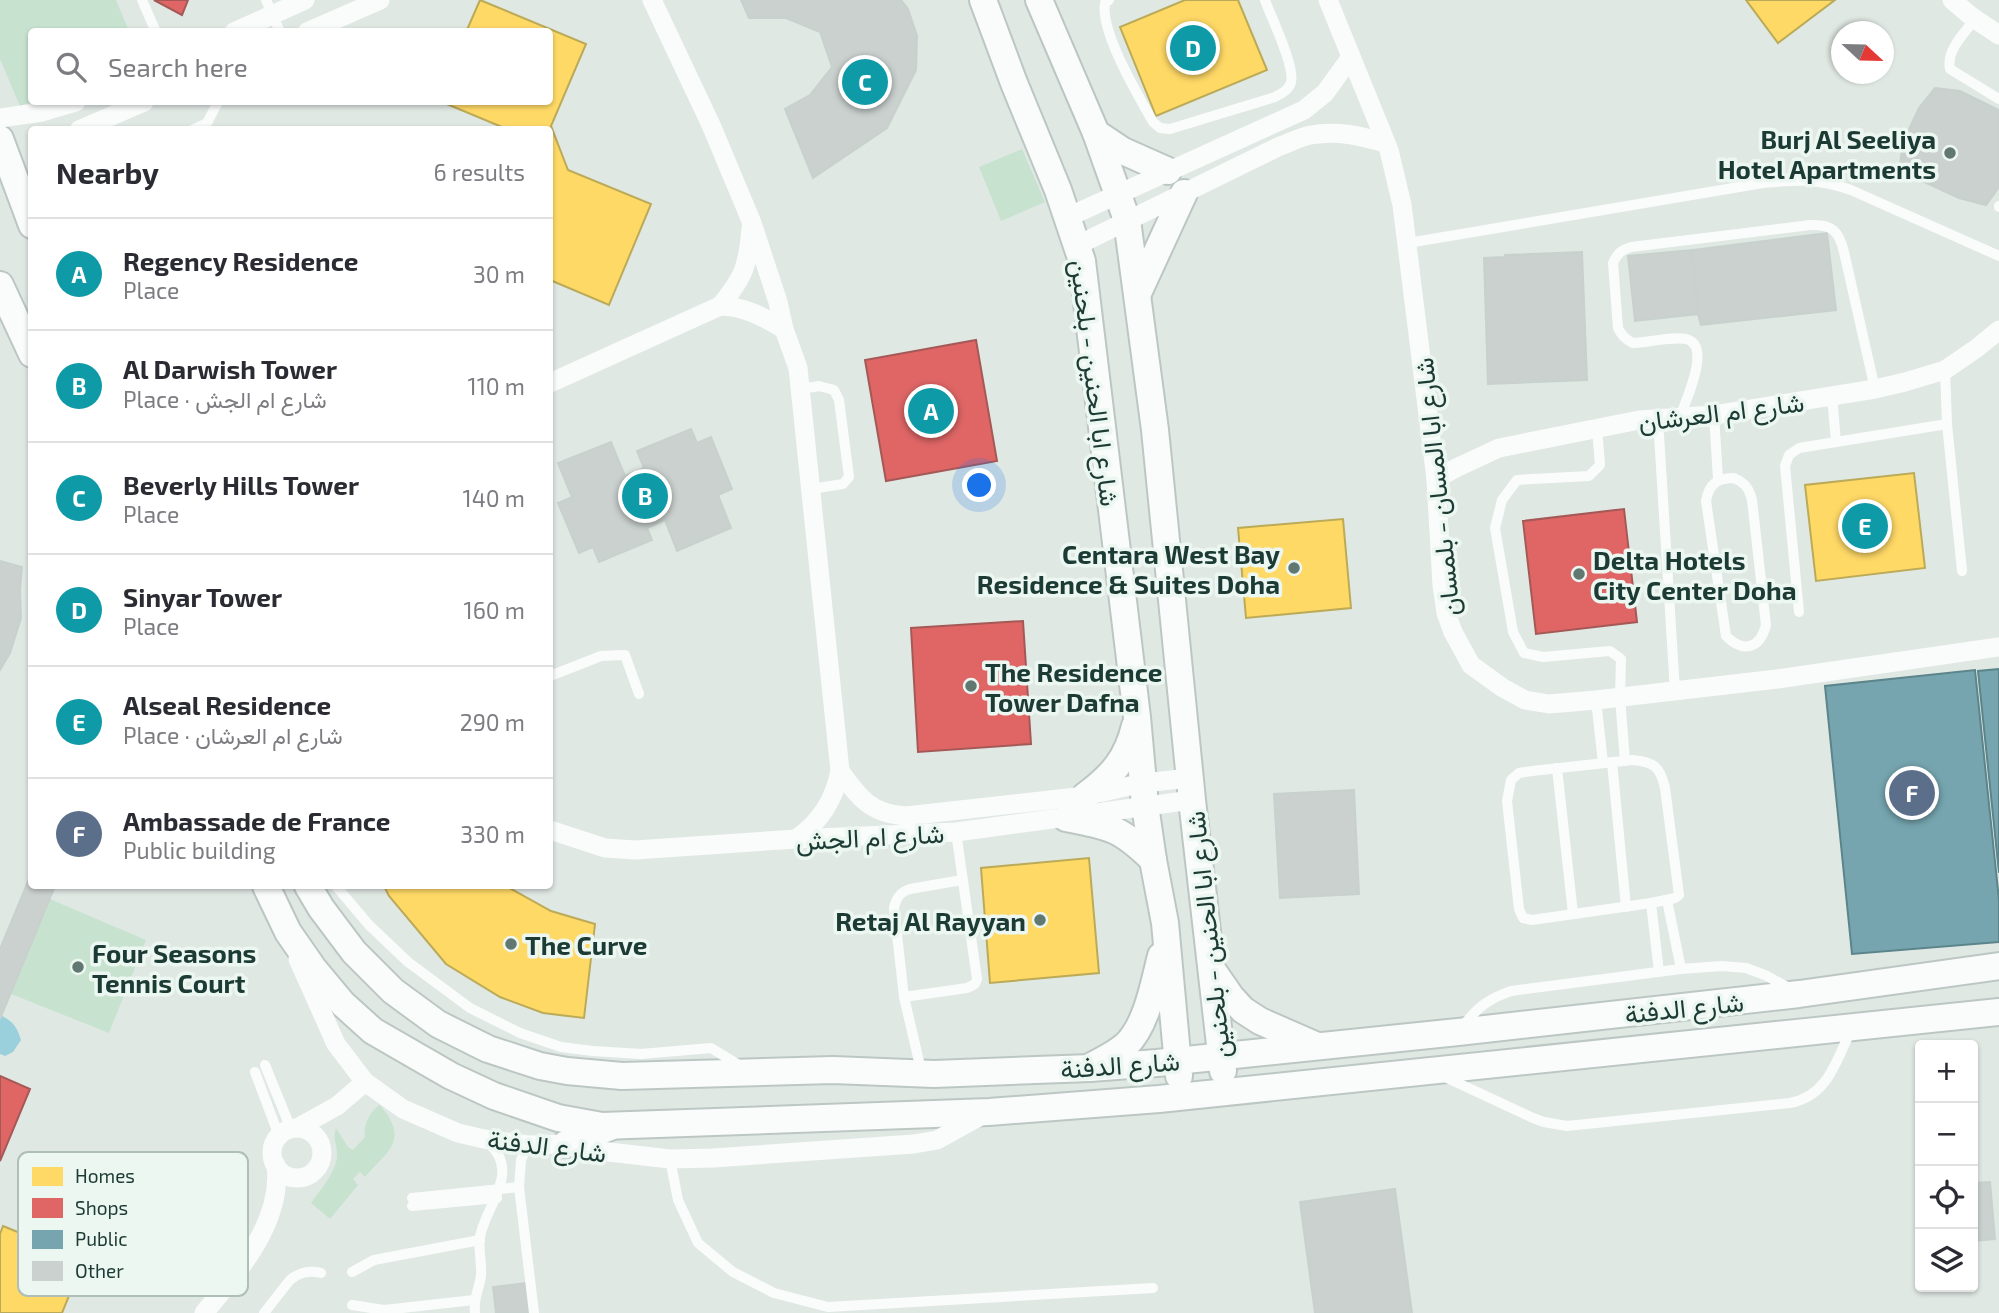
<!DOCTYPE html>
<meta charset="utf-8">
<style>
:root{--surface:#fff;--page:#f2f2f3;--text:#2b2b33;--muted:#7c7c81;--line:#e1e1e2;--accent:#617872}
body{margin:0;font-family:"Exo 2",Vazirmatn,sans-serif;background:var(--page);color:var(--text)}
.controls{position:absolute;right:21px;bottom:21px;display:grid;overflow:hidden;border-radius:7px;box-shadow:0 2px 5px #0004}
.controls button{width:63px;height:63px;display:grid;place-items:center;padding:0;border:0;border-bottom:2px solid var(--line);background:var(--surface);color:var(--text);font:35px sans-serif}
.compass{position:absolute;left:1831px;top:21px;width:63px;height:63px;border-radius:50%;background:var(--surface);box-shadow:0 2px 5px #0004;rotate:112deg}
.you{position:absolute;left:980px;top:486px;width:24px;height:24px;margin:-18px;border:5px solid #fff;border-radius:50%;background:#1a73e8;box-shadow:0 0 0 10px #1a73e833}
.badge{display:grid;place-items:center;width:46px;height:46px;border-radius:50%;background:var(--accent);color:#fff;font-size:23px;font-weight:700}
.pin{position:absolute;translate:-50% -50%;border:4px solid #fff;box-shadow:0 2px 7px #0006}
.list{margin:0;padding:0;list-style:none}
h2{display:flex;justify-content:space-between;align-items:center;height:91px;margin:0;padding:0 28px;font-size:30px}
h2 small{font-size:23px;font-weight:400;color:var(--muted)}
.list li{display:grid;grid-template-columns:46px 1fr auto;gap:21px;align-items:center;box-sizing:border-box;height:112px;padding:0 28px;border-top:2px solid var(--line)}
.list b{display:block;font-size:26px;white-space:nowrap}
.list p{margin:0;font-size:23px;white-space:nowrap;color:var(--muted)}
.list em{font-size:23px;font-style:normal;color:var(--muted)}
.icon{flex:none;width:38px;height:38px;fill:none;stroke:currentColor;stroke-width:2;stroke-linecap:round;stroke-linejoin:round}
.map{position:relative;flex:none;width:1999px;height:1313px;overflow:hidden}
.search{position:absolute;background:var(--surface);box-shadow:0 2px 5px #0004;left:28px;top:28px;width:525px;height:77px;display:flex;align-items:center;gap:18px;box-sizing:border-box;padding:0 24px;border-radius:7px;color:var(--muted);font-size:26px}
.panel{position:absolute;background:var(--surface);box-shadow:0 2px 5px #0004;left:28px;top:126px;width:525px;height:763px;border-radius:7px}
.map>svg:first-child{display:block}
.green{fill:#c7e3d0}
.water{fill:#9ad0dc}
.homes{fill:#ffd966;stroke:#bbaa57;stroke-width:2}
.shops{fill:#e06666;stroke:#a55957;stroke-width:2}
.public{fill:#76a5af;stroke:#5b858a;stroke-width:2}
.building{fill:#cad1ce;stroke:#c8d1cd;stroke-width:2}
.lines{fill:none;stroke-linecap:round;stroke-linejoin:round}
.secondary-casing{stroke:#bcc7c4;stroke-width:30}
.lane{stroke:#fafcfb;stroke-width:10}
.street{stroke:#fafcfb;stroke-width:19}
.secondary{stroke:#fafcfb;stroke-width:26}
.poi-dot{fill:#617872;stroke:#edf7f2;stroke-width:2.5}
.labels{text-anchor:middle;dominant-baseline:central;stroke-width:7;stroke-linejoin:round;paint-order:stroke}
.poi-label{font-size:26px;font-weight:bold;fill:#1c3b34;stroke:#edf7f2;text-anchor:start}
.street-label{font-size:26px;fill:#1c3b34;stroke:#edf7f2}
.key{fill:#edf7f2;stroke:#aebfb9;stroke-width:2}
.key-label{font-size:19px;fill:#1c3b34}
</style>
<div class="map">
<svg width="1999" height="1313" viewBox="0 0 1999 1313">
<rect width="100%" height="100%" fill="#e0e8e4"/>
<g class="green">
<polygon points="0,0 116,0 129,31 32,32 32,102 20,106 0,59"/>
<polygon points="1022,149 1045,202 1001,221 979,167"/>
<polygon points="50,899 146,940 109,1033 11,994"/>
<path d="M 380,1105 C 409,1140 390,1149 365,1177 L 360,1172 L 353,1179 L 358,1185 L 330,1219 L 311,1203 C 320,1190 335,1174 337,1157 C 338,1147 332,1138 336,1128 L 348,1147 L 353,1150 L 365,1137 C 363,1125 370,1111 380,1105 Z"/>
</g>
<path class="water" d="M 0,1015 C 13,1021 17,1027 21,1040 L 13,1052 L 5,1056 L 0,1054 Z"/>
<g class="homes">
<polygon points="480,0 586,44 551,126 568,170 651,204 609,305 550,280 550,130 509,130 442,102 550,102 550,32 466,32"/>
<polygon points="1185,0 1238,0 1267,70 1156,116 1120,27"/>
<polygon points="1746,0 1835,0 1778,43"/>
<polygon points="1914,473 1925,568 1816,581 1805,485"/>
<polygon points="1343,519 1351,608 1246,618 1238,528"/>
<polygon points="1089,858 1099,973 990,983 981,868"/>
<polygon points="384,886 506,886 551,911 595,924 584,1018 543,1013 500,997 446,964 389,896"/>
<polygon points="3,1226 84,1259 62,1313 0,1313 0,1234"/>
</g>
<g class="shops">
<polygon points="154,0 188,0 182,15"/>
<polygon points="976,340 997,461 886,481 865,360"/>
<polygon points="1624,509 1637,622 1536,634 1523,521"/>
<polygon points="1023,621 1031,744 918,752 911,628"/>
<polygon points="0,1076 30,1089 0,1161"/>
</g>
<g class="public">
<polygon points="1999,669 1999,873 1978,671"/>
<polygon points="1975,670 1999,900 1999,942 1852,954 1825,686"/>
</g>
<g class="building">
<polygon points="741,0 901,0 908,9 917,36 916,70 887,128 813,178 785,109 810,95 832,67 820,32 786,18 749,18"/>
<polygon points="1935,88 1960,91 1999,110 1999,187 1986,205 1959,198 1924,182 1900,165 1903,142 1919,108"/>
<polygon points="1827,233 1836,310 1701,325 1698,314 1692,250"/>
<polygon points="1692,250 1698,314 1635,321 1628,256"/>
<polygon points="1582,252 1587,380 1488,384 1484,258 1505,257 1505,255"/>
<polygon points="691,429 697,443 711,437 732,489 718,495 731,528 677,551 665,520 647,528 652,540 599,562 593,547 579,553 558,503 572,497 558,463 611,442 625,476 644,468 637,451"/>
<polygon points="0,561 22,567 20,590 21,618 10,653 0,670"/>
<polygon points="1354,790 1359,894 1280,898 1274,794"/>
<polygon points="32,872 32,886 55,886 0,1019 0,949"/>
<polygon points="1990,1182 1995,1239 1973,1241 1973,1183"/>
<polygon points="1395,1189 1412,1313 1315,1313 1300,1202"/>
<polygon points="526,1283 530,1313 496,1313 493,1287"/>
</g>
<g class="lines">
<defs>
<g id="secondary">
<polyline points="983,0 1014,83 1058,190 1082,261 1137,717 1145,805 1153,860 1165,923 1179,1076"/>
<polyline points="1039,0 1096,133 1127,220 1155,430 1192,800 1223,1071"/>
<polyline points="1096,133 1123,151 1168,171"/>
<polyline points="0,139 32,225"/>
<polyline points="0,285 32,354"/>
<polyline points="1138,293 1184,193"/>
<path d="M 1085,796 C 1112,776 1127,759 1135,726"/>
<path d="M 1066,818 C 1109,826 1121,828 1153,860"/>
<polyline points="266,886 288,932 313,968 343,1004 373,1031 451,1076 494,1096 558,1118 602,1126 989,1112 1159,1099 1999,1012"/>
<polyline points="308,886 321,908 354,952 393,991 438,1024 488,1049 540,1066 567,1071 622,1076 833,1070 934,1074 1090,1068 1157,1063 1458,1032 1799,994 1999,966"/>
<polyline points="1213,971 1231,997 1243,1010 1260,1021 1317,1046"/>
<path d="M 1092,1066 C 1103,1060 1116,1054 1126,1045 C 1147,1025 1154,983 1161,956"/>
<polyline points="566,1144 610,1127"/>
</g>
</defs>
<use href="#secondary" class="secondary-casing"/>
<g class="lane">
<polyline points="142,0 156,32"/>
<polyline points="266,0 280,32"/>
<path d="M 1109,0 L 1105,3 C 1100,32 1138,95 1153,122 L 1160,128 L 1170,129 L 1275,97 C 1282,93 1289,90 1291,82 C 1295,66 1271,17 1265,0"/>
<path d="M 1975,19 C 1964,34 1946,50 1950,69 L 1999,99"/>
<polyline points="192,130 207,123 218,102"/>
<polyline points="1999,206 1999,207"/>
<path d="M 1408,243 L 1763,183 C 1798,180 1817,178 1851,190 L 1999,256"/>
<polyline points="1945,370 1947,424 1962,571"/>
<polyline points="801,389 819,386 834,390 839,400 849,477 843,484 811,489"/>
<polyline points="1832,396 1836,442"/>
<polyline points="1714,415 1718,479"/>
<path d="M 1680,417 C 1686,400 1710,349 1689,340 C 1678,335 1646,343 1633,343 C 1625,339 1622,336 1618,328 L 1613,263 C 1617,254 1621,250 1631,247 L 1810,225 C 1832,224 1839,231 1844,252 L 1875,389"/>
<polyline points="1658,419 1675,691"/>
<polyline points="1597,429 1600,465 1589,476 1517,480 1502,500 1495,528 1513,632 1524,653 1543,657 1610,651 1621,659 1620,697 1625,761"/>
<path d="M 1734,478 C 1745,483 1749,488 1752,500 L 1766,625 C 1760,649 1743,653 1726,636 L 1706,501 C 1709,484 1717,478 1734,478 Z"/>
<polyline points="1799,612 1785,466 1789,455 1799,448 1947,424"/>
<polyline points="550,676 601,656 625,655 639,694"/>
<polyline points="1596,700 1603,763"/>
<path d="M 1632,760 C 1654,762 1660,766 1665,788 L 1679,895 L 1675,898 L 1651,903 L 1532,920 L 1523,918 L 1519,909 L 1507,801 L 1511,780 L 1519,773 L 1532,771 Z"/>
<polyline points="1612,762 1626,907"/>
<polyline points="1557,768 1573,914"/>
<polyline points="336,886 369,925 408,962 470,1008 520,1033 561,1047 593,1051 641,1054 711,1048 739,1065"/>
<polyline points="1667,900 1681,969"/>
<polyline points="1651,903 1659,972"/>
<polyline points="904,997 967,988 975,984 977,979 956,832"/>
<path d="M 1463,1026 C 1478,1007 1488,999 1511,991 L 1681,969 L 1722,966 L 1746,968 L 1765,975 L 1789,988"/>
<polyline points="265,1065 291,1129"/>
<path d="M 921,1070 L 904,997 L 894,908 C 896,898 900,892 910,889 L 962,880"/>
<polyline points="255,1072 279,1136"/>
<path d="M 1445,1077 L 1533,1118 L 1544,1122 L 1567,1126 L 1790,1103 C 1828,1096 1836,1061 1851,1030"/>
<polyline points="528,1145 521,1160 519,1187 534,1313"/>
<polyline points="670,1159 678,1200 698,1243 733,1272 774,1293 828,1307 1153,1288"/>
<polyline points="412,1198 519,1187"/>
<polyline points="412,1206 497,1198"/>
<polyline points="352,1272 374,1260 480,1240"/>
<polyline points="352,1305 384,1310 474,1300"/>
<path d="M 264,1313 L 290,1280 C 300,1272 309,1270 321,1273"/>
<path d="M 475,1313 C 473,1299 479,1289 481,1276 C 482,1263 478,1250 480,1237 C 485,1206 523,1171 487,1142"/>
</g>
<g class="street">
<path d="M 652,0 L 711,125 L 752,223 L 778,302 L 784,329 L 798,368 L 840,771 C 834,801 820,822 796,839"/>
<polyline points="1328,0 1389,150 1402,205 1436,479 1442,585 1446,613 1453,632 1471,665 1503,688 1525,700 1549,704 1596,700 1777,679 1999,647"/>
<polyline points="1952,0 1972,17 1999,35"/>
<polyline points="234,32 305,0"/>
<polyline points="307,32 380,0"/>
<polyline points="0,118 42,112 76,102"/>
<polyline points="79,130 144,102"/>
<polyline points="1068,217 1304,110 1325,93 1351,57"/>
<path d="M 1078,245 L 1278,147 C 1289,143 1300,137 1311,135 C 1337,130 1361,136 1385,143"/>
<path d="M 720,306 C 744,277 748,266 751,228"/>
<path d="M 550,383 L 720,306 C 744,306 763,317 784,329"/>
<polyline points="1436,479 1456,468 1499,448 1639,420 1714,415 1875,389 1905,382 1945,370 1977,348 1999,330"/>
<path d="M 840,771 C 859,798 871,814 906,816 L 1085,796 L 1143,783 L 1190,778"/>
<polyline points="550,830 605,848 635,850 796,839 956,832 1192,800"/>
<polyline points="298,959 336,1044 365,1082 403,1109 458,1133 484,1139 528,1145 566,1144 600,1151 670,1159 713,1158 914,1144 937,1140 986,1113"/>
<polyline points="297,1128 337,1106 365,1082"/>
<circle cx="297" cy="1153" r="25"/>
<path d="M 204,1313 C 238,1272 283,1222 276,1165"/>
</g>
<use href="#secondary" class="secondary"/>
</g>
<g class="poi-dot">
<circle cx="1950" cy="153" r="7"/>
<circle cx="1294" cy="568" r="7"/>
<circle cx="1579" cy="574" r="7"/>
<circle cx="971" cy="686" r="7"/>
<circle cx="1040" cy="920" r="7"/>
<circle cx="511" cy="944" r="7"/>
<circle cx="78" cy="967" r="7"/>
</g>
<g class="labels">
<g class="poi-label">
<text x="1936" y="138" text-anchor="end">Burj Al Seeliya<tspan x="1936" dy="30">Hotel Apartments</tspan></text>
<text x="1280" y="553" text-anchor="end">Centara West Bay<tspan x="1280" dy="30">Residence &amp; Suites Doha</tspan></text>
<text x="1593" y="559">Delta Hotels<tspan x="1593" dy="30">City Center Doha</tspan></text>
<text x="985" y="671">The Residence<tspan x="985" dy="30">Tower Dafna</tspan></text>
<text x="1026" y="920" text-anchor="end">Retaj Al Rayyan</text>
<text x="525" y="944">The Curve</text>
<text x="92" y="952">Four Seasons<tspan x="92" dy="30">Tennis Court</tspan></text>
</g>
<g class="street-label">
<text transform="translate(1096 383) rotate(83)">شارع ابا الحنين - بلحنين</text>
<text transform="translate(1721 411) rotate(-7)">شارع ام العرشان</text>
<text transform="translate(1436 487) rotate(-96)">شارع ابا المسان - بلمسان</text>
<text transform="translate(870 836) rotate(-3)">شارع ام الجش</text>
<text transform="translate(1207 935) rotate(-96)">شارع ابا الحنين - بلحنين</text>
<text transform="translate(1684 1007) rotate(-6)">شارع الدفنة</text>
<text transform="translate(1120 1064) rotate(-4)">شارع الدفنة</text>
<text transform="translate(547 1145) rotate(7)">شارع الدفنة</text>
</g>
</g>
<rect x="18" y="1152" width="230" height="144" rx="10" class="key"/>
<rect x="32" y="1167" width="31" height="19" fill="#ffd966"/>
<rect x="32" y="1198" width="31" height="20" fill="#e06666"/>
<rect x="32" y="1230" width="31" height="19" fill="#76a5af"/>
<rect x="32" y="1261" width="31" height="20" fill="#cad1ce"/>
<g class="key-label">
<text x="75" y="1183">Homes</text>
<text x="75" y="1215">Shops</text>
<text x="75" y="1246">Public</text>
<text x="75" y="1278">Other</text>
</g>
</svg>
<div class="controls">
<button>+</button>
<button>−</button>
<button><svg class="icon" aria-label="locate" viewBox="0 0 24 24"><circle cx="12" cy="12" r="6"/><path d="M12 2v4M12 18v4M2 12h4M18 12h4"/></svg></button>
<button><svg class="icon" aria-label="layers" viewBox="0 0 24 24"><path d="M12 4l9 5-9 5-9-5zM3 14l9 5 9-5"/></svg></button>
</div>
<svg class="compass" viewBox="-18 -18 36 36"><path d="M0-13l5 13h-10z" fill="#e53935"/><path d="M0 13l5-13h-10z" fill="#7c7c81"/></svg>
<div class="you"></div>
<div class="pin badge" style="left:931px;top:411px;background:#0f9aa8">A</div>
<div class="pin badge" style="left:645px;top:496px;background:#0f9aa8">B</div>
<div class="pin badge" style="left:865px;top:82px;background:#0f9aa8">C</div>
<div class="pin badge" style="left:1193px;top:48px;background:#0f9aa8">D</div>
<div class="pin badge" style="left:1865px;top:526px;background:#0f9aa8">E</div>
<div class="pin badge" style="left:1912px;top:793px;background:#5c6f8a">F</div>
<div class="search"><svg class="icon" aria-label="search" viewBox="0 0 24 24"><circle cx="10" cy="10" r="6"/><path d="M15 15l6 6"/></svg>Search here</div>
<section class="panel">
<h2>Nearby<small>6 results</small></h2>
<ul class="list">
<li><span class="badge" style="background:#0f9aa8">A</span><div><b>Regency Residence</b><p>Place</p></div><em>30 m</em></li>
<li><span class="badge" style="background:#0f9aa8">B</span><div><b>Al Darwish Tower</b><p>Place · شارع ام الجش</p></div><em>110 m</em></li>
<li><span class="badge" style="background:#0f9aa8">C</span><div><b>Beverly Hills Tower</b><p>Place</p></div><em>140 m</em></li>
<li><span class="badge" style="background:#0f9aa8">D</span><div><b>Sinyar Tower</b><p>Place</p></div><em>160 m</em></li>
<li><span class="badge" style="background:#0f9aa8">E</span><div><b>Alseal Residence</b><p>Place · شارع ام العرشان</p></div><em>290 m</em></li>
<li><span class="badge" style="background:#5c6f8a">F</span><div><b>Ambassade de France</b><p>Public building</p></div><em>330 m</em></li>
</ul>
</section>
</div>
